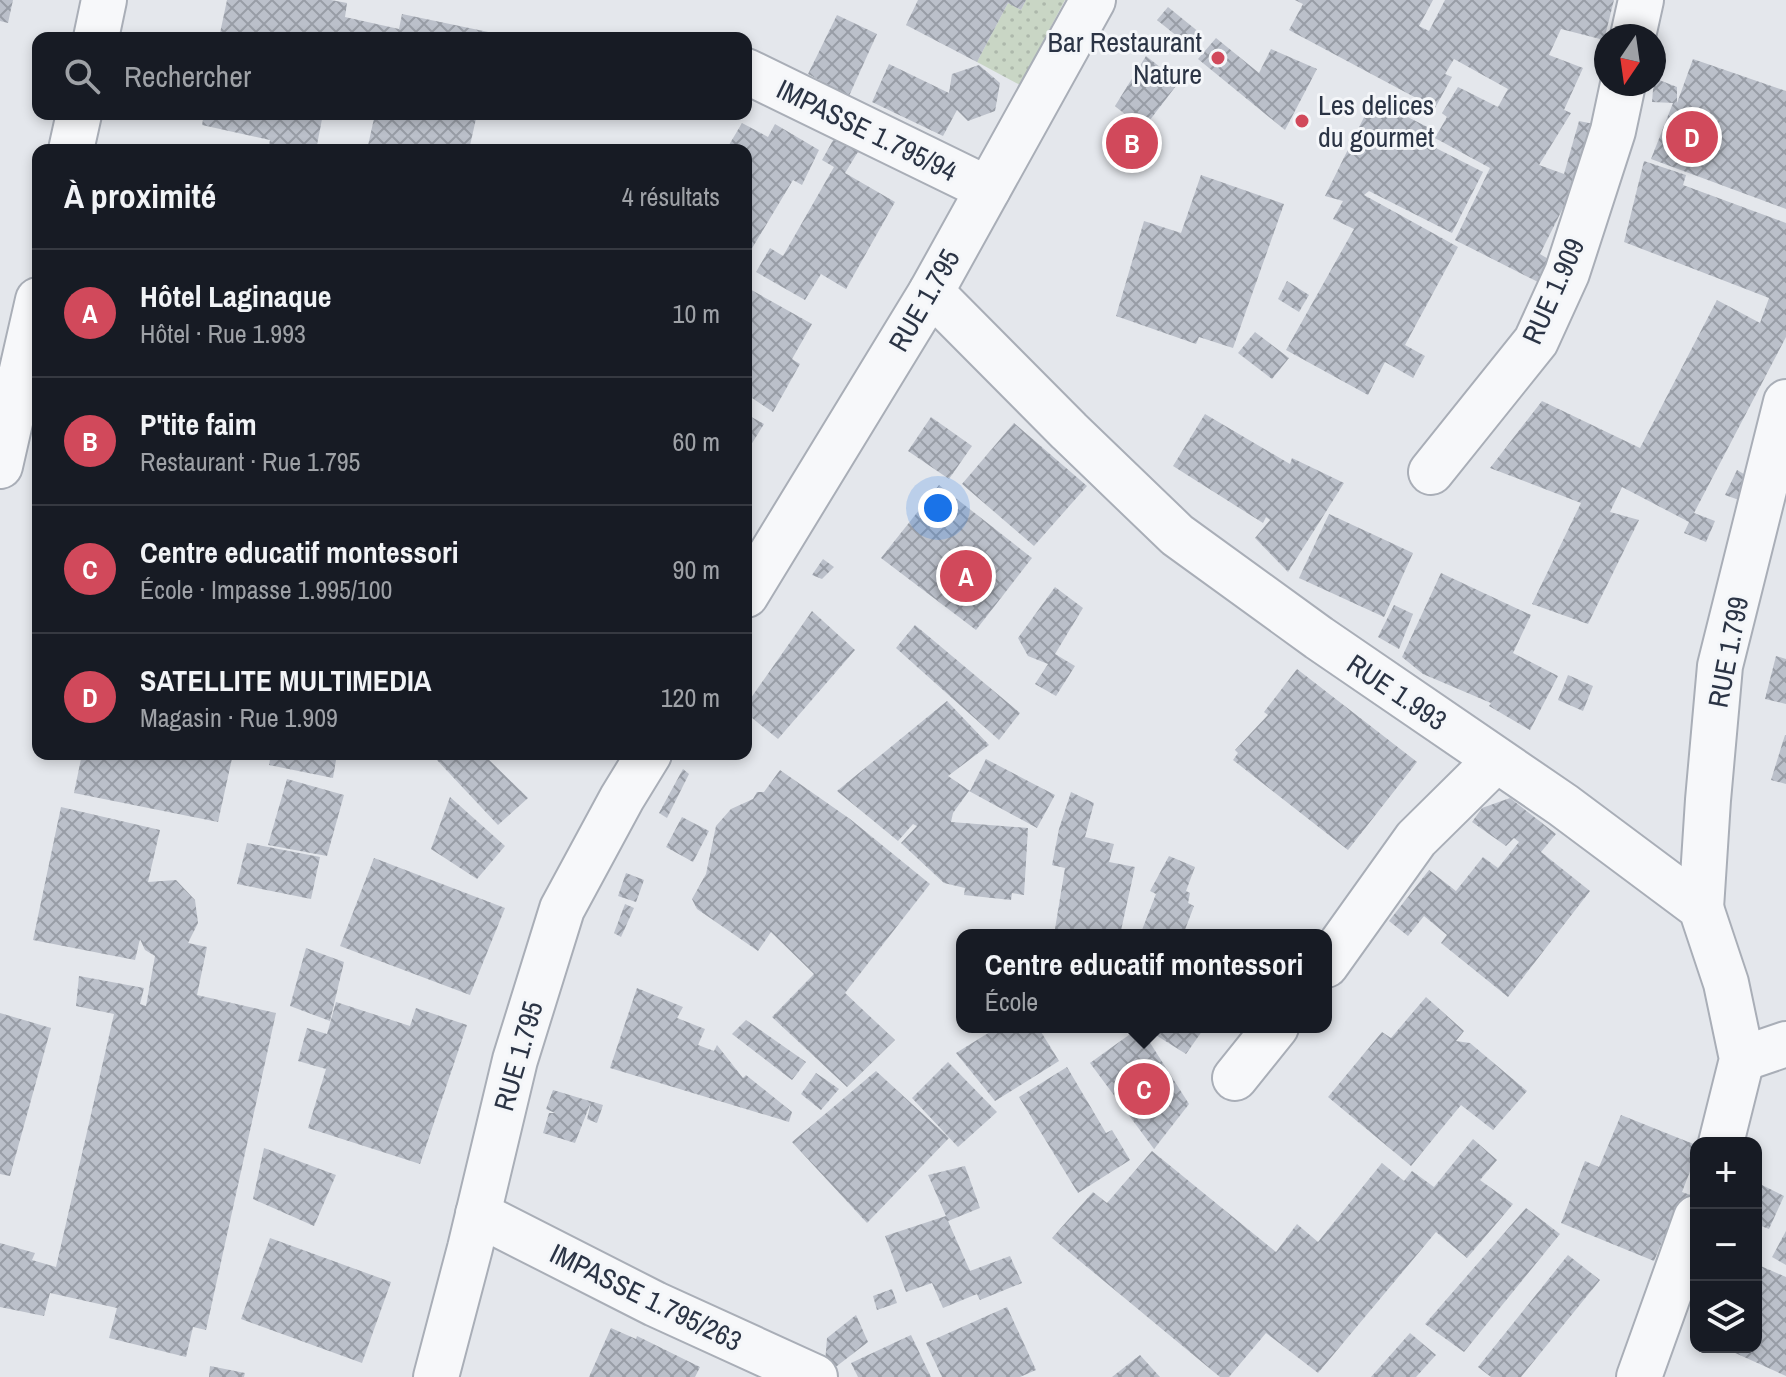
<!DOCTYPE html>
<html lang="fr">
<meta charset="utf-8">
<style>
:root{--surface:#171b24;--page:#242831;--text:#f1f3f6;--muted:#9ea1a6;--line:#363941;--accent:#d1495b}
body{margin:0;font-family:"Archivo Narrow",sans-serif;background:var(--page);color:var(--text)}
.controls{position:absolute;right:24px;bottom:24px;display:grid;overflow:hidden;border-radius:16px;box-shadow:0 4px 12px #0003}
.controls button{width:72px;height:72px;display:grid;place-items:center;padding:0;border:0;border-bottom:2px solid var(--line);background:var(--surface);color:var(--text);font:40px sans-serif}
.compass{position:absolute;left:1594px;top:24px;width:72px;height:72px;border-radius:50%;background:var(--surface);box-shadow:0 4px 12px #0003;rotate:193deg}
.you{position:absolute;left:938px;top:508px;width:28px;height:28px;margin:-20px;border:6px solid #fff;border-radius:50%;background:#1a73e8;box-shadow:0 0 0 12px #1a73e833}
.badge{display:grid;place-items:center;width:52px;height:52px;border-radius:50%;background:var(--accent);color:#fff;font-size:26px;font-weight:700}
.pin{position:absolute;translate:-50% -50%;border:4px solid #fff;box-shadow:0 2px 8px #0006}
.popup{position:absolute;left:956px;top:929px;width:376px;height:104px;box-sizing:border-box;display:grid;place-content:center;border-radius:16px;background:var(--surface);filter:drop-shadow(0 2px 6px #0005);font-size:26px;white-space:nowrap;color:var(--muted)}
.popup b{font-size:30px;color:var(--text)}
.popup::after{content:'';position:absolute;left:50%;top:100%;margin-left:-16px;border:16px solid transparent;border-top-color:var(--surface)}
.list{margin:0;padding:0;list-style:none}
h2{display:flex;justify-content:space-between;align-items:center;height:104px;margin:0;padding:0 32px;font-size:34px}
h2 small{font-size:26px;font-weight:400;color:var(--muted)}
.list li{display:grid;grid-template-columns:52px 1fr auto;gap:24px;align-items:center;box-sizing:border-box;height:128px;padding:0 32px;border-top:2px solid var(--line)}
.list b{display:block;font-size:30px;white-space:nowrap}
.list p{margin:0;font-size:26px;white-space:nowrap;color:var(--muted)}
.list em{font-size:26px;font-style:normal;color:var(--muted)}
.icon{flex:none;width:44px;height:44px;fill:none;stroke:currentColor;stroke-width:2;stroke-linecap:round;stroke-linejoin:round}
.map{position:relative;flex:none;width:1786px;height:1377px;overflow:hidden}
.search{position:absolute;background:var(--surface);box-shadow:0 4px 12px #0003;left:32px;top:32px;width:720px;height:88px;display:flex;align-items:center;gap:20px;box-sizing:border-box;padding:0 28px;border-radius:16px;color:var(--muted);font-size:30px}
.panel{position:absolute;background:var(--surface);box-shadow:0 4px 12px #0003;left:32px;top:144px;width:720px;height:616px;border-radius:16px}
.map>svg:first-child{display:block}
.grass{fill:url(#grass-dots)}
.building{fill:url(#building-cross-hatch)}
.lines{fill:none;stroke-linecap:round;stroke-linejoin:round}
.minor-casing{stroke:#a9aeb7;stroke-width:48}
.minor{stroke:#f7f8fa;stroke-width:44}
.poi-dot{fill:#d1495b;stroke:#f4f6f9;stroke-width:3}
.labels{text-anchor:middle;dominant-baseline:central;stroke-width:6;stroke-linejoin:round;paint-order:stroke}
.poi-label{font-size:28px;fill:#2b3445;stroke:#f4f6f9;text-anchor:end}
.street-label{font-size:28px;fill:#2b3445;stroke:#f4f6f9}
</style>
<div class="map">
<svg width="1786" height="1377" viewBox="0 0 1786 1377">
<defs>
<pattern id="grass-dots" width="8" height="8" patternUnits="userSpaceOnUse" patternTransform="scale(2)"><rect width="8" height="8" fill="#c9d6c5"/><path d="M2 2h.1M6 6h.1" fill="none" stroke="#adb8ab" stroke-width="1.8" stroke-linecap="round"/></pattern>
<pattern id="building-cross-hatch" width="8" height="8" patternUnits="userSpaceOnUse" patternTransform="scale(2)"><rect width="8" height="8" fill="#bbc0ca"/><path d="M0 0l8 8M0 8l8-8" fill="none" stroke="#989da6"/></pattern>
</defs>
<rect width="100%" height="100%" fill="#e4e7ec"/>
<polygon class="grass" points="1026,0 1065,0 1020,85 977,62 1008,3 1021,10"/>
<g class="building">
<polygon points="0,0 13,0 8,23 0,21"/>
<polygon points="227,0 331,0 347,3 345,17 399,29 402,14 493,33 492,38 219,38"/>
<polygon points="918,0 1026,0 1021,10 1008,3 977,62 906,25"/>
<polygon points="1295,0 1433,0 1419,26 1429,31 1445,0 1614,0 1604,40 1561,29 1549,55 1583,68 1564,110 1571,113 1539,165 1564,174 1579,121 1599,125 1572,190 1540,254 1550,260 1538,282 1455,240 1490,168 1435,138 1447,117 1442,113 1458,87 1498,107 1508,89 1454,59 1445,74 1452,77 1435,108 1289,30 1303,4"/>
<polygon points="1168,7 1200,33 1188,45 1157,20"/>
<polygon points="837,15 877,34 849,96 808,74"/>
<polygon points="1216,38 1259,73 1271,49 1317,69 1285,130 1198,59"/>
<polygon points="1146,56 1179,82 1143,129 1115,106"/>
<polygon points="1693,59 1786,91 1786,209 1651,159 1673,103 1652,102 1654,78 1677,87 1677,103"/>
<polygon points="889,64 949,93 952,74 979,65 1000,83 995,111 968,121 957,110 943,136 872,102"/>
<polygon points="1373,99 1433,130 1426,143 1483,172 1452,233 1369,191 1364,195 1458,247 1405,345 1425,356 1413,378 1385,362 1368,395 1286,350 1354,229 1333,219 1343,201 1325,196"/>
<polygon points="204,114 323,114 316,150 268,150 270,140 202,125"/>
<polygon points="375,114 477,114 469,150 367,150"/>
<polygon points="742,123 768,137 775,124 819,150 802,185 793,180 751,250 746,247 746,150 726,150"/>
<polygon points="836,135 861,147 845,173 895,202 846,289 821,274 805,300 756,272 770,248 783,256 834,167 822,160"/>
<polygon points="1644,161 1686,175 1683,185 1786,223 1786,337 1694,513 1715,521 1706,542 1684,533 1689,522 1622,487 1610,512 1639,520 1588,624 1532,604 1581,503 1490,468 1542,401 1640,448 1717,300 1760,323 1769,298 1624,242"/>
<polygon points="1201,175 1284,204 1233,348 1199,337 1196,344 1116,316 1144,221 1181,233"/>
<polygon points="1287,281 1309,295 1299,312 1278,299"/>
<polygon points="746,287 812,324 792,359 800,364 773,412 746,394"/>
<polygon points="1255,332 1289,358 1272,379 1238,353"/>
<polygon points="746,414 764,424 746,453"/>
<polygon points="1205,414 1290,464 1292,458 1344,483 1288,572 1255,538 1270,520 1266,517 1263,523 1173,466"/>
<polygon points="931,417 972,446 949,479 908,451"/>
<polygon points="1014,423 1087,486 1034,546 962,484"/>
<polygon points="1737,470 1749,477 1739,500 1725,495"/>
<polygon points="939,485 1032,558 976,630 881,558"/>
<polygon points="1329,514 1413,553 1384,617 1299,578"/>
<polygon points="823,559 834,567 822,579 812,575"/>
<polygon points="1441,573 1531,615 1513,653 1558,676 1530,730 1489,706 1491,703 1423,674 1402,657"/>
<polygon points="1055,587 1083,608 1055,654 1075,666 1056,696 1035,684 1048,664 1028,656 1018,638"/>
<polygon points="1394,605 1413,614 1399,649 1378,637"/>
<polygon points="812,611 855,650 778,739 746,713 746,705"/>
<polygon points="915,625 1020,713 999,740 896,648"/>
<polygon points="1776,656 1786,659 1786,704 1765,699"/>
<polygon points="1297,669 1417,762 1348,850 1233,760 1238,753 1235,750 1268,715 1264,712"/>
<polygon points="1568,675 1593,686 1583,711 1558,700"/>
<polygon points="947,701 989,745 948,776 970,791 986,759 1055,795 1037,828 969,791 953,813 951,822 1028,828 1024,895 1012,893 1011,900 964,895 965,888 944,883 901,843 917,826 913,824 898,841 837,791"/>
<polygon points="1785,735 1786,735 1786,784 1771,780"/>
<polygon points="82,754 233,754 218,822 74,793"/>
<polygon points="271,754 337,754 333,778 269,765"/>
<polygon points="439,754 483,754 528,798 498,825 435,758"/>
<polygon points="683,769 689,774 667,818 659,813"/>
<polygon points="780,770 850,819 930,884 845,993 895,1040 847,1087 772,1017 814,974 771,932 758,951 697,909 692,899 706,874 716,826 731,809 753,799 757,792 764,792"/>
<polygon points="287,779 344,795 327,856 268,845"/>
<polygon points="1071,792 1094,803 1085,837 1114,844 1109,862 1135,867 1120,935 1054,935 1065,868 1052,865 1059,829"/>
<polygon points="450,797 505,846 477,879 431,849"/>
<polygon points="1510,798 1556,834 1541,852 1590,891 1508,997 1441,943 1447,935 1424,916 1408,936 1389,921 1429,870 1456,891 1483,857 1498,868 1519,842 1514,838 1506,846 1472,822 1482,808"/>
<polygon points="61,807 160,830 148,882 176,880 195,900 198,923 188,943 207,947 197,995 276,1013 206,1330 193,1327 186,1357 109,1338 117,1308 50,1293 44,1316 0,1307 0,1243 35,1253 32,1260 56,1267 114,1014 76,1006 79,976 144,988 140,1004 146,1006 155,956 145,950 140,939 135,960 33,940"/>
<polygon points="682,817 709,831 693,862 666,847"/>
<polygon points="247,843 320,857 311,899 237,884"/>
<polygon points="1169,856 1195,867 1186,891 1190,893 1188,903 1194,906 1183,935 1140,935 1156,894 1150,891"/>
<polygon points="374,858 505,908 470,995 340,946"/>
<polygon points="626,873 644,880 636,902 618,896"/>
<polygon points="625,904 634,908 621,937 614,933"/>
<polygon points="306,948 344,962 330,1021 290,1006"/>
<polygon points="637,988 683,1007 677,1018 705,1029 698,1045 714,1051 717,1045 743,1078 746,1075 792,1112 789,1122 610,1068"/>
<polygon points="1426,997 1464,1031 1456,1041 1470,1043 1527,1091 1493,1130 1461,1105 1411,1166 1328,1097 1382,1032 1391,1038"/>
<polygon points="336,1002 410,1026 416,1008 467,1025 420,1164 308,1128 326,1069 298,1061 307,1028 327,1034"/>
<polygon points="0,1013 51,1028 10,1176 0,1174"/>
<polygon points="746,1020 806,1062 792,1080 732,1034"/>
<polygon points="998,1027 1038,1027 1059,1061 995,1101 956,1053"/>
<polygon points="1140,1027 1189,1104 1154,1149 1090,1063"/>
<polygon points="1143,1027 1205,1027 1186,1054"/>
<polygon points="948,1062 997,1112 958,1147 912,1098"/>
<polygon points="1067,1067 1106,1133 1112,1130 1130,1160 1078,1193 1019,1097"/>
<polygon points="876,1071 949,1138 867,1223 792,1142"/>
<polygon points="816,1073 839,1089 821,1110 801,1094"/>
<polygon points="553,1090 603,1105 597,1123 587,1119 591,1102 575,1143 543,1133 549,1113 555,1113 546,1109"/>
<polygon points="1621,1115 1696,1145 1696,1156 1682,1192 1696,1197 1692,1215 1675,1208 1671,1219 1685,1225 1681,1236 1667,1230 1654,1261 1561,1223 1585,1161 1599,1167"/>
<polygon points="1473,1139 1497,1160 1480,1180 1513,1204 1467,1258 1436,1232 1318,1373 1266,1333 1229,1377 1220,1377 1052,1238 1093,1192 1107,1203 1152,1151 1276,1252 1297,1224 1318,1242 1382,1163 1404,1181 1412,1171 1434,1187"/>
<polygon points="264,1148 336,1175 314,1226 253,1199"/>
<polygon points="965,1166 980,1208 948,1221 970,1271 1010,1256 1022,1283 980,1300 977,1294 943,1308 932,1283 906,1292 885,1236 946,1216 928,1175"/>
<polygon points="1756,1182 1784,1196 1769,1229 1756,1224"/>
<polygon points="1526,1208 1560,1234 1464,1352 1425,1324"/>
<polygon points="1786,1231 1786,1265 1772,1257"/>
<polygon points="270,1238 391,1282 362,1363 241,1319"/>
<polygon points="1568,1255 1600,1280 1521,1377 1491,1377 1478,1367"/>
<polygon points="1756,1264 1786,1277 1786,1376 1722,1347 1756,1347"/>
<polygon points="892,1289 897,1303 877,1310 873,1296"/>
<polygon points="1007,1307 1036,1370 1020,1377 942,1377 926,1343"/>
<polygon points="856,1315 868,1342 824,1376 827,1338"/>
<polygon points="611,1328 636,1339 637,1336 700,1367 695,1377 589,1377"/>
<polygon points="1410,1333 1436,1355 1416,1377 1371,1377"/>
<polygon points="911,1335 931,1377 858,1377 851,1363"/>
<polygon points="1140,1355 1160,1377 1112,1377"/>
<polygon points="210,1366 245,1373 244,1377 209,1377"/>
</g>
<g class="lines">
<defs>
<g id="minor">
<polyline points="1633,36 1641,0"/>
<polyline points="96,38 104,0"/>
<polyline points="746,71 988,189"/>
<polyline points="71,150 79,114"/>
<polyline points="931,292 1069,431 1177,535 1319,638 1563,805 1701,908 1726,983 1742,1059 1721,1143"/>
<polyline points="0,466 38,300"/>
<polyline points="1431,472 1536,341 1567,273 1613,131 1623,84"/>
<polyline points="746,595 931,292 1093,0"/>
<polyline points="1701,908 1708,800 1720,666 1786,402"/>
<polyline points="1326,965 1416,839 1496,760"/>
<polyline points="1742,1059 1786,1044"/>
<polyline points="1235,1078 1276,1027"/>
<polyline points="478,1214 655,1304 815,1377"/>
<polyline points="436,1377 470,1248 515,1060 562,909 622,798 649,754"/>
<polyline points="1639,1377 1696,1218"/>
</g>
</defs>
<use href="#minor" class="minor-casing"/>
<use href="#minor" class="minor"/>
</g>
<g class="poi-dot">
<circle cx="1218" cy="58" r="8"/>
<circle cx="1302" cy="121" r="8"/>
</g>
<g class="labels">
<g class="poi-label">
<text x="1202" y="42">Bar Restaurant<tspan x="1202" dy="32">Nature</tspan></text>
<text x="1318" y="105" text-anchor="start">Les delices<tspan x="1318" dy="32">du gourmet</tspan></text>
</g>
<g class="street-label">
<text transform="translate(867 130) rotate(26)">IMPASSE 1.795/94</text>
<text transform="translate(1553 291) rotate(-66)">RUE 1.909</text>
<text transform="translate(924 300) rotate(-60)">RUE 1.795</text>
<text transform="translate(1728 652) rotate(-79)">RUE 1.799</text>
<text transform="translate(1397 692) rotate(34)">RUE 1.993</text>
<text transform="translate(518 1056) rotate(-74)">RUE 1.795</text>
<text transform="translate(646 1297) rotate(26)">IMPASSE 1.795/263</text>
</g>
</g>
</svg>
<div class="controls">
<button>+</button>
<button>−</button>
<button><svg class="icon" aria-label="layers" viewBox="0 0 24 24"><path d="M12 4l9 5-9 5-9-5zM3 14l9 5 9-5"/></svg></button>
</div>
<svg class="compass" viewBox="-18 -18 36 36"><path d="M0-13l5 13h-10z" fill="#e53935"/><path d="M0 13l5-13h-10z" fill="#9ea1a6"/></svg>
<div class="you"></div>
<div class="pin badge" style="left:966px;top:576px">A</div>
<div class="pin badge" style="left:1132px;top:143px">B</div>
<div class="pin badge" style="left:1144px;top:1089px">C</div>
<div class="popup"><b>Centre educatif montessori</b>École</div>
<div class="pin badge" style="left:1692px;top:137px">D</div>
<div class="search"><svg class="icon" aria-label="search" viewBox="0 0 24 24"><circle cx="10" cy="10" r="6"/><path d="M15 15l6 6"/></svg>Rechercher</div>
<section class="panel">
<h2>À proximité<small>4 résultats</small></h2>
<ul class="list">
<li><span class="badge">A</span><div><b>Hôtel Laginaque</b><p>Hôtel · Rue 1.993</p></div><em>10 m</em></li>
<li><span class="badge">B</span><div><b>P'tite faim</b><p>Restaurant · Rue 1.795</p></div><em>60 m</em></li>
<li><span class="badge">C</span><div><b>Centre educatif montessori</b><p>École · Impasse 1.995/100</p></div><em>90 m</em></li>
<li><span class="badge">D</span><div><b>SATELLITE MULTIMEDIA</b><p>Magasin · Rue 1.909</p></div><em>120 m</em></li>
</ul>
</section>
</div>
